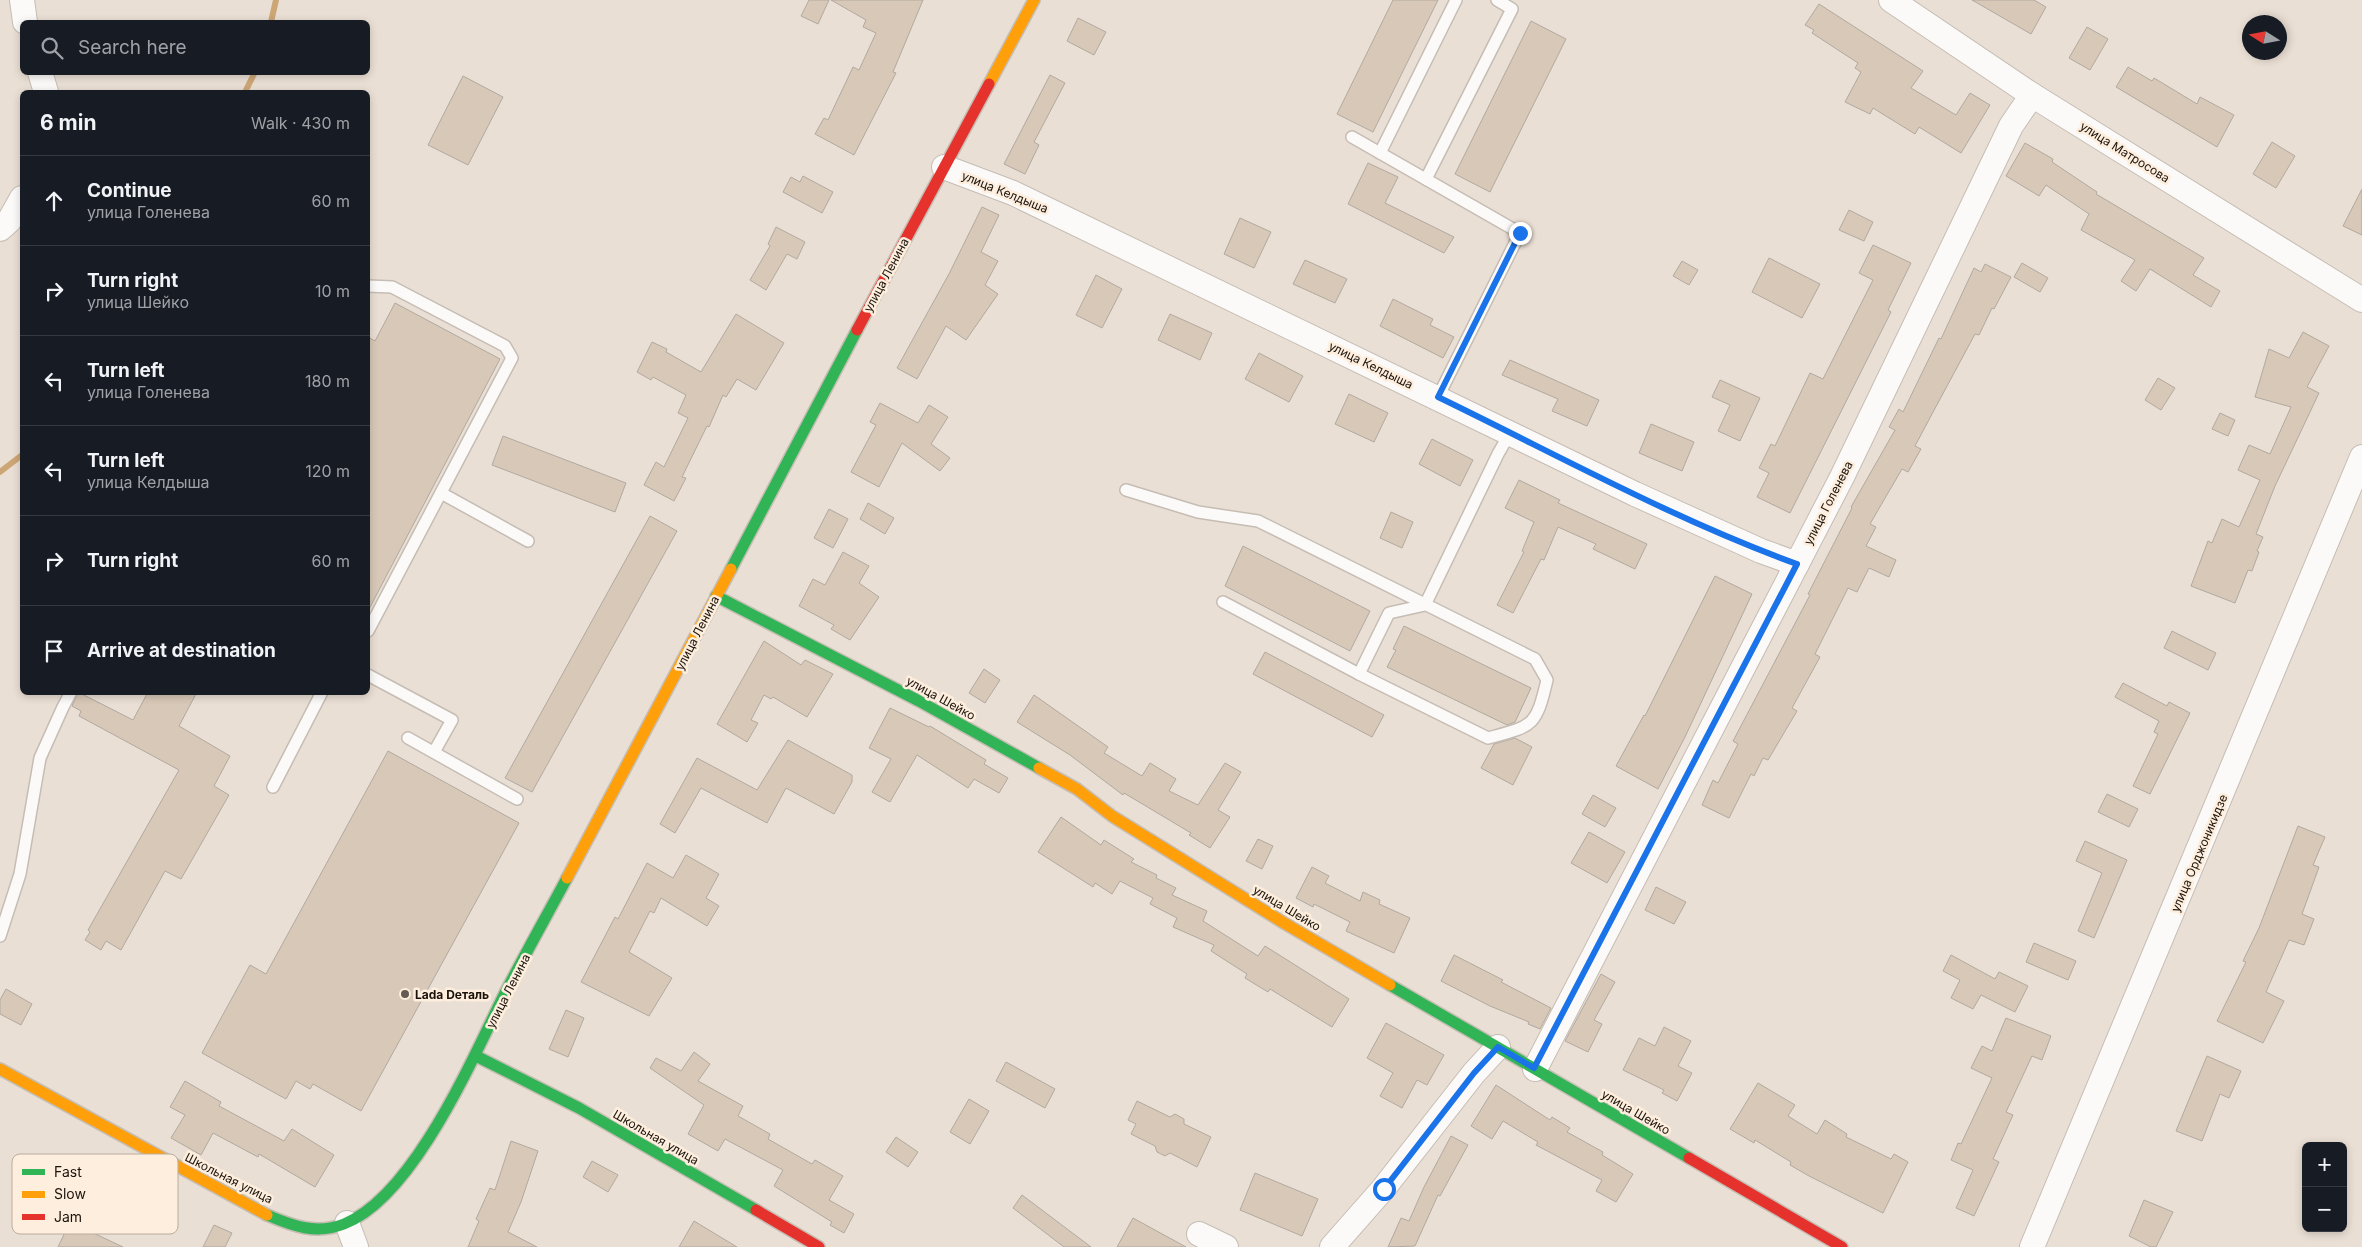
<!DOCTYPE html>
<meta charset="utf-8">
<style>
:root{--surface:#171b24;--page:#242831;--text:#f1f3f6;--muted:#9ea1a6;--line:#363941}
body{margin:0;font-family:Inter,sans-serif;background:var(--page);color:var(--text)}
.controls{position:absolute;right:15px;bottom:15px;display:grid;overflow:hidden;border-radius:8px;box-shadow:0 2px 8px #0003}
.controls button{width:45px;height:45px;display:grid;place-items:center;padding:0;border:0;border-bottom:1px solid var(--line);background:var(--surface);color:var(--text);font:25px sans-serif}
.compass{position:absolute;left:2242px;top:15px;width:45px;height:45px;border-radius:50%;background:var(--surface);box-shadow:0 2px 8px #0003;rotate:281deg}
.stop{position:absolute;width:15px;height:15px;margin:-11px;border:4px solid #1a73e8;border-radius:50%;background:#fff}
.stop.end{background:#1a73e8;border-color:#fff;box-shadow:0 1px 5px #0008}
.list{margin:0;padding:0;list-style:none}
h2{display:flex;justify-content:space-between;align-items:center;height:65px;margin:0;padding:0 20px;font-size:21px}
h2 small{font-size:16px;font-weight:400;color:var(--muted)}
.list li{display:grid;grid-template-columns:32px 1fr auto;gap:15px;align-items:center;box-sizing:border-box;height:90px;padding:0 20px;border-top:1px solid var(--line)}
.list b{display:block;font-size:19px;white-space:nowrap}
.list p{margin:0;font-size:16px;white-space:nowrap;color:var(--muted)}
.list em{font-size:16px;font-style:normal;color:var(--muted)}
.icon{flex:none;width:28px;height:28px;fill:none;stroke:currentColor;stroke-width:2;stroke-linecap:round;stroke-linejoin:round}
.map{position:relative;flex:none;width:2362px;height:1247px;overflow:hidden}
.search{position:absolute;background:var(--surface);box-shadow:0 2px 8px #0003;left:20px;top:20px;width:350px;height:55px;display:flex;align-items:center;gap:12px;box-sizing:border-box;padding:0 18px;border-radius:8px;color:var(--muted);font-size:19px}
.panel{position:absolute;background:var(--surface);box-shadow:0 2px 8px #0003;left:20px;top:90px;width:350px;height:605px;border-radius:8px}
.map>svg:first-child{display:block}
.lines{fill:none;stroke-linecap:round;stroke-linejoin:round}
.stream{stroke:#cda676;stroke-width:6}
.building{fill:#d8c8b8;stroke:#b1a9a0}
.lane-casing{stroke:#c5bdb4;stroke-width:14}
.street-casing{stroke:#c5bdb4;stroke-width:26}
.fast-casing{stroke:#c5bdb4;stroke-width:14}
.slow-casing{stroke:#c5bdb4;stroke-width:14}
.jam-casing{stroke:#c5bdb4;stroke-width:14}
.lane{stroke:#fcfaf9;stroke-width:11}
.street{stroke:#fcfaf9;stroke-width:24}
.fast{stroke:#30b455;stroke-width:11}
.slow{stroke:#ff9f0a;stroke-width:11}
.jam{stroke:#e5322d;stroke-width:11}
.route{stroke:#1a73e8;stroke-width:6}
.poi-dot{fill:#635a52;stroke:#feeedd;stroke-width:2}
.labels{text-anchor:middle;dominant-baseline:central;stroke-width:5;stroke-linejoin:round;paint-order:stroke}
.street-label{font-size:12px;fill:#1a130c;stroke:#feeedd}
.poi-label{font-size:12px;font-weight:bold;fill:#1a130c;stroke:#feeedd;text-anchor:start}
.key{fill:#feeedd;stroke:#baac9e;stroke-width:1}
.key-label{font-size:14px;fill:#1a130c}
</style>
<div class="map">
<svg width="2362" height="1247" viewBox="0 0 2362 1247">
<rect width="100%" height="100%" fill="#eadfd4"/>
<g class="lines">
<g class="stream">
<polyline points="271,22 276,0"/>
<polyline points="245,92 255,72"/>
<polyline points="0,472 22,455"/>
</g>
</g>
<g class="building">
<polygon points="809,0 829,0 818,24 801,16"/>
<polygon points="831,0 923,0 893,72 896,73 854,155 815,134 824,118 828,120 853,67 859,70 876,33 863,27 866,20"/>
<polygon points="1393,0 1438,0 1373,132 1337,114"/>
<polygon points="1972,0 2034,0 2046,7 2031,34"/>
<polygon points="1819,4 1923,71 1911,88 1956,115 1970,93 1990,105 1961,153 1919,127 1915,134 1873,108 1870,114 1845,102 1861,72 1855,68 1858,63 1812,33 1814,30 1805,25"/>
<polygon points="1078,18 1106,32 1094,55 1067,41"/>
<polygon points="1531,21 1566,39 1490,192 1455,174"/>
<polygon points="2087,27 2108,39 2090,70 2069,58"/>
<polygon points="2128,67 2152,81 2154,78 2197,104 2200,97 2234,115 2217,147 2116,87"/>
<polygon points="1050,75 1065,83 1034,142 1039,145 1025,174 1004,164"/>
<polygon points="463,76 503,97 468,165 428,145"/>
<polygon points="2272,142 2295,156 2276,188 2253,174"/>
<polygon points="2025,143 2053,159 2052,162 2097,192 2096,194 2204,258 2193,275 2220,291 2211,307 2150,269 2136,291 2121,281 2135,260 2081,230 2089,214 2046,185 2039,196 2006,176"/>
<polygon points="1368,163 1398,177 1385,203 1454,237 1444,253 1348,204"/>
<polygon points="803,176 833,192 822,213 783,192 791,177 800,182"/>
<polygon points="2362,189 2362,235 2343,226"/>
<polygon points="982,207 999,215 981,252 998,261 985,285 998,294 966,340 946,326 917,379 897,368 950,272"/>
<polygon points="1849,210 1873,222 1864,241 1839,230"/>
<polygon points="1240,218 1271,232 1254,268 1224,254"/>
<polygon points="776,227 805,242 797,259 787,254 766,290 750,280 770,246 768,244"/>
<polygon points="1873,245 1911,263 1888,310 1891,312 1790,513 1757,497 1769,473 1759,468 1771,444 1775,446 1810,373 1823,379 1873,280 1859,273"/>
<polygon points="1769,258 1820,284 1802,318 1752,292"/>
<polygon points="1305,260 1347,279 1335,303 1293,284"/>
<polygon points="1682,261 1698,270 1689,285 1673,276"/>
<polygon points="2022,263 2048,278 2040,292 2014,277"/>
<polygon points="1985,264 2011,277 1994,309 1992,308 1979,335 1975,334 1932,414 1915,446 1921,449 1908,472 1902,469 1870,524 1876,527 1866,546 1896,560 1889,577 1869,568 1857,592 1848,588 1815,654 1820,657 1792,708 1797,711 1768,760 1763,758 1754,776 1751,774 1729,818 1702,805 1713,780 1718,783 1738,744 1733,741 1810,595 1808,594 1852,508 1851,507 1895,430 1889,427 1899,409 1903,412 1939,338 1941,339 1974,268 1981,272"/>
<polygon points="1096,275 1122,289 1102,328 1076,315"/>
<polygon points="1393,299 1433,319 1430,325 1454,337 1443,358 1380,326"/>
<polygon points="395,303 500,359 368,611 368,337 375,341"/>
<polygon points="736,314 784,343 756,390 737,379 726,397 723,395 709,427 707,426 682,477 686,478 674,501 644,485 656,462 664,467 688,418 678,413 686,395 653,377 651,380 637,372 652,342 667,349 666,352 701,372"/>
<polygon points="1170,314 1212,333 1200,360 1158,340"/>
<polygon points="2303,332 2329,346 2307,387 2319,393 2275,486 2256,534 2263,537 2257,551 2259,552 2252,571 2248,570 2235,603 2191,586 2208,541 2212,543 2222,519 2239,527 2260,480 2238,470 2249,445 2270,454 2291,407 2255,397 2269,349 2289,358"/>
<polygon points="1259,353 1303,376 1289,402 1245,379"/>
<polygon points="1510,360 1599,400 1587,426 1552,411 1558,399 1502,375"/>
<polygon points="2158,378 2175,388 2161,410 2145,400"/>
<polygon points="1720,380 1760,398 1740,441 1718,431 1730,405 1712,397"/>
<polygon points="1349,394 1388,413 1374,442 1335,424"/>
<polygon points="880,403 918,423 929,405 948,417 931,444 950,458 940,471 902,443 879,487 851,472 876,425 870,422"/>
<polygon points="2220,413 2235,420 2228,436 2212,429"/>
<polygon points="1651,424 1694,442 1682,471 1639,453"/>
<polygon points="503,436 626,483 615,512 492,465"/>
<polygon points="1432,439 1473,460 1460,486 1419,464"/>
<polygon points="1519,480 1560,500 1558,503 1647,544 1635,569 1593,549 1596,544 1558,527 1544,560 1541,559 1513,613 1497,605 1524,552 1522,551 1534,522 1505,508"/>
<polygon points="868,503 894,518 885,534 860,519"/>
<polygon points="829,509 848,519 833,548 814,538"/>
<polygon points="1391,512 1413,522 1402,548 1380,538"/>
<polygon points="650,516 677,531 532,792 505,778"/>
<polygon points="1243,546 1370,611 1350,651 1225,586"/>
<polygon points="843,552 869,566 859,583 879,597 850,640 831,629 834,625 799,606 813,579 825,585"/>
<polygon points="1715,576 1752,594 1685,737 1658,789 1616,766 1644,715 1645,716"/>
<polygon points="1404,626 1531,688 1515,722 1507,725 1387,667 1396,650 1393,649"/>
<polygon points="2172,631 2216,653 2208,670 2164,648"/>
<polygon points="764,641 801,665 805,660 833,674 807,717 773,697 771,699 764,695 751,720 758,723 747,742 717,724"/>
<polygon points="1265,652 1384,715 1372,737 1253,674"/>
<polygon points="984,669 1000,680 985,703 969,693"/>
<polygon points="2123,683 2167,706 2169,702 2190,713 2150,794 2133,786 2158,734 2154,732 2159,721 2115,697"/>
<polygon points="78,692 133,720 148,692 197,692 179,726 230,756 214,786 229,795 181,879 165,871 121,950 106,941 101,950 85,940 90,932 88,930 179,770 79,716 81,711 72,706"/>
<polygon points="1034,695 1108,747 1104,753 1142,776 1150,763 1176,779 1169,791 1198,805 1225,763 1241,772 1218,810 1230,817 1210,848 1189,835 1191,833 1124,793 1123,795 1070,755 1017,722"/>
<polygon points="890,708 929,727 930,726 986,760 984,764 1008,778 999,793 974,779 968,788 917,755 890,802 872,792 891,759 869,748"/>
<polygon points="1515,738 1532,747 1513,785 1481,768 1494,744"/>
<polygon points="788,740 852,775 852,782 834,814 786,788 767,823 701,788 675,833 660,824 697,758 757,790"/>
<polygon points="388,751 519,823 361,1111 313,1084 310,1089 296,1081 286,1099 202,1053 250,965 266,974"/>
<polygon points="2107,794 2138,809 2129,827 2098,812"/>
<polygon points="1593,795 1616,808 1605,827 1582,814"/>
<polygon points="1061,817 1101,845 1104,840 1134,859 1131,862 1157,875 1156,878 1176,888 1172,895 1207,911 1203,921 1258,956 1265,946 1349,999 1332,1027 1270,989 1268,992 1245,978 1247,974 1211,951 1214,945 1173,927 1177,918 1150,904 1153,898 1120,881 1112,894 1095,883 1093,887 1038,852"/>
<polygon points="2298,826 2325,837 2313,865 2319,867 2302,914 2314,919 2304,945 2289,940 2266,992 2284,1001 2263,1043 2217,1021 2246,962 2243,961 2259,928"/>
<polygon points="1589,832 1625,852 1607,883 1571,863"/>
<polygon points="1258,839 1273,846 1262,869 1246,861"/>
<polygon points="2085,841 2127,860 2094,938 2078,931 2102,873 2076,861"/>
<polygon points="686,855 719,874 706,898 719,906 707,926 661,898 654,913 650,911 629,952 672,978 649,1016 581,982 615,917 618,919 647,863 673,878"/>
<polygon points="1312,867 1329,876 1325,883 1360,901 1363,892 1380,900 1379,904 1410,918 1394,953 1346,931 1350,922 1314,904 1313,907 1296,898"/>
<polygon points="1656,887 1686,902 1674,924 1645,910"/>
<polygon points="2034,943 2076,961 2068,980 2026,962"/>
<polygon points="1454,955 1503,980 1501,982 1551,1008 1540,1029 1528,1024 1529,1022 1490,1006 1441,981"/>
<polygon points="1951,955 1995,979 1999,972 2028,986 2015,1012 1981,995 1973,1009 1951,998 1960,980 1943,971"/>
<polygon points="1601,974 1615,982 1594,1020 1602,1024 1588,1052 1565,1041"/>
<polygon points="6,989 32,1004 21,1025 0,1014 0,1000"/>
<polygon points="566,1010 584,1018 568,1057 549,1049"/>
<polygon points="2006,1018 2051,1036 2042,1060 2032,1056 2006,1112 2013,1115 1993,1159 1999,1162 1974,1216 1956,1208 1973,1170 1951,1160 1958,1143 1961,1144 1992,1078 1971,1068 1982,1046 1992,1051"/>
<polygon points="1386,1023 1444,1055 1427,1085 1417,1080 1402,1108 1380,1096 1393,1073 1367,1058"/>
<polygon points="1664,1027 1691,1041 1678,1066 1692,1073 1677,1101 1662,1093 1664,1090 1623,1070 1639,1038 1655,1046"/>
<polygon points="694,1052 710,1064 698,1081 743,1106 738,1116 770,1134 768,1139 812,1164 815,1160 843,1176 829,1200 854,1214 844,1233 830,1225 832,1222 774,1186 783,1170 725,1139 718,1151 688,1134 704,1105 650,1068 656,1058 681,1071"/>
<polygon points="2207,1056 2241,1071 2229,1098 2220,1094 2202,1141 2176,1131"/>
<polygon points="1006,1062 1055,1089 1045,1108 996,1081"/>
<polygon points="185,1081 221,1102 219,1106 284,1141 292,1129 334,1155 315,1187 259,1154 258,1157 213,1133 201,1155 171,1138 185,1115 170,1107"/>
<polygon points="1758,1083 1795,1105 1788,1116 1817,1134 1825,1120 1847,1134 1846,1137 1891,1159 1894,1154 1908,1162 1883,1213 1809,1176 1790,1165 1791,1162 1755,1140 1754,1143 1730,1129"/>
<polygon points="1496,1085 1550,1120 1552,1117 1570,1128 1567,1132 1603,1152 1602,1155 1633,1174 1616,1202 1596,1191 1602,1180 1536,1145 1538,1142 1503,1121 1492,1139 1471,1126"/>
<polygon points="969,1099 989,1111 970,1144 950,1132"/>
<polygon points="1137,1101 1170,1117 1175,1114 1184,1119 1184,1124 1211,1137 1197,1167 1170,1153 1165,1156 1157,1152 1155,1146 1131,1134 1136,1124 1128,1120"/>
<polygon points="1451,1136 1468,1145 1440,1196 1438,1195 1415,1246 1388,1247 1401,1218 1409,1221 1424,1187"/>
<polygon points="896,1137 918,1152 908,1167 886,1152"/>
<polygon points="511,1141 538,1151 521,1202 508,1232 537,1247 468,1247 479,1221 476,1219 490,1188 495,1190"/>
<polygon points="592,1161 618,1175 608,1192 583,1177"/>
<polygon points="1255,1173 1318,1199 1302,1236 1240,1210"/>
<polygon points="1022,1195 1091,1247 1064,1247 1013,1208"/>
<polygon points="2144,1200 2173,1212 2156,1247 2151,1247 2129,1236"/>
<polygon points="1133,1218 1186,1247 1117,1247"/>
<polygon points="694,1221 737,1247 679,1247"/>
<polygon points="70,1222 123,1247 58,1247"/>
<polygon points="214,1225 232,1233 225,1247 203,1247"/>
</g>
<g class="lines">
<defs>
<g id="lane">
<polyline points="1352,137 1520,233 1438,397"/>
<polyline points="1380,153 1456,0"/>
<polyline points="1426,179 1512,9 1497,0"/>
<polyline points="368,286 392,287 505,346 512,358 368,631"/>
<path d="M 1126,490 L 1198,512 L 1258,521 L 1535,659 L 1547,680 C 1536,727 1533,726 1488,738 L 1359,674 L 1389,613 L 1425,605 L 1498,454 L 1510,433"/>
<polyline points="441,493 528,541"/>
<polyline points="1223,602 1359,674"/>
<polyline points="368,675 452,720 434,752"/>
<polyline points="408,738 517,799"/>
<polyline points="273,787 322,692"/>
<polyline points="0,936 20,874 40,758 63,707 71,692"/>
</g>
<g id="street">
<polyline points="22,0 25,22"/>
<polyline points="1891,0 2032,95 2362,300"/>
<polyline points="40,72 46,92"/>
<polyline points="944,167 1013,193 1635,494 1761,551 1797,564"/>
<polyline points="0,229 9,221 22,198"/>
<polyline points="1535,1069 1842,477 2011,126 2032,95"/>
<polyline points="347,1223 356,1247"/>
<polyline points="1199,1234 1226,1247"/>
<polyline points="1332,1247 1383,1189 1474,1073 1498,1047"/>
<polyline points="2032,1247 2362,457"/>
</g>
<g id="fast">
<polyline points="731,569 857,330"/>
<polyline points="716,596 919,701 1039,768"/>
<polyline points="1390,985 1689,1158"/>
<polyline points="476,1056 579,1108 756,1210"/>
<path d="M 267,1215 C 293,1226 316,1235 344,1224 C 413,1197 472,1060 504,995 C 524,956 546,917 567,878"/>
</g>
<g id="slow">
<polyline points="989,84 1034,0"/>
<polyline points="1039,768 1077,789 1112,816 1284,923 1390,985"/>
<polyline points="567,878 731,569"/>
<polyline points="0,1069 267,1215"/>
</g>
<g id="jam">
<polyline points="857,330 989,84"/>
<polyline points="1689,1158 1842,1247"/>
<polyline points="756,1210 819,1247"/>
</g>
</defs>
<use href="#lane" class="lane-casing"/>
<use href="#street" class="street-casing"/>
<use href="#fast" class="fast-casing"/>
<use href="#slow" class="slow-casing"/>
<use href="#jam" class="jam-casing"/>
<use href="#lane" class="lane"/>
<use href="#street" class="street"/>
<use href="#fast" class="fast"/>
<use href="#slow" class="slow"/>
<use href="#jam" class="jam"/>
</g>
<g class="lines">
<path class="route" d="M 1384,1189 L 1474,1073 L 1498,1047 L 1534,1068 L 1797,564 C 1673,519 1556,454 1438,397 L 1520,233"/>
</g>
<circle class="poi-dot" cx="405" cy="994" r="5"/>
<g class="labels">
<g class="street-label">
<text transform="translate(2125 152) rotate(32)">улица Матросова</text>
<text transform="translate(1005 192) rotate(22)">улица Келдыша</text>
<text transform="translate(886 275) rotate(-62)">улица Ленина</text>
<text transform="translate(1371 365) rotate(26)">улица Келдыша</text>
<text transform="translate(1828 503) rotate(-63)">улица Голенева</text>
<text transform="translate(697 633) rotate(-63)">улица Ленина</text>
<text transform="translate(941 698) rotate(29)">улица Шейко</text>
<text transform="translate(2199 853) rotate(-67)">улица Орджоникидзе</text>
<text transform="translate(1287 908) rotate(31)">улица Шейко</text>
<text transform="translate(508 991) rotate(-63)">улица Ленина</text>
<text transform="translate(1636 1112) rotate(30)">улица Шейко</text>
<text transform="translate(656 1137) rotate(30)">Школьная улица</text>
<text transform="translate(229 1178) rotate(27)">Школьная улица</text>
</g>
<g class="poi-label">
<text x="415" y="994">Lada Dеталь</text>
</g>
</g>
<rect x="12" y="1154" width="166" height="80" rx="8" class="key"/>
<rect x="22" y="1169" width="23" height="6" fill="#30b455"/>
<rect x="22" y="1191" width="23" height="7" fill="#ff9f0a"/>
<rect x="22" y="1214" width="23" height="6" fill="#e5322d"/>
<g class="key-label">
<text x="54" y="1177">Fast</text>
<text x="54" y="1199">Slow</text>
<text x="54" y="1222">Jam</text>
</g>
</svg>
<div class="controls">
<button>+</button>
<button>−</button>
</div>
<svg class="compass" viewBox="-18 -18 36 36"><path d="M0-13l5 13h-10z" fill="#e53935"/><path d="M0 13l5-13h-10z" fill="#9ea1a6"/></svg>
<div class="stop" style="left:1384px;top:1189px"></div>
<div class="stop end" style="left:1520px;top:233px"></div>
<div class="search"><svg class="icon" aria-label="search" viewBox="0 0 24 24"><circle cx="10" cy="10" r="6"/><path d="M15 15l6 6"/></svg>Search here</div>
<section class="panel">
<h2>6 min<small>Walk · 430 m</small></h2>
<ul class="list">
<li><svg class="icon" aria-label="ahead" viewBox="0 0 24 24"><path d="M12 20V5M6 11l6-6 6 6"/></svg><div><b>Continue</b><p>улица Голенева</p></div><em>60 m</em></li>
<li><svg class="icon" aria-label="right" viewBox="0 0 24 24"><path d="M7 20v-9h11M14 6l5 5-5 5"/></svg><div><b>Turn right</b><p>улица Шейко</p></div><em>10 m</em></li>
<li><svg class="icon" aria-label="left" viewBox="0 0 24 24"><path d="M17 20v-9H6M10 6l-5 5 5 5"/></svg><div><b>Turn left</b><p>улица Голенева</p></div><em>180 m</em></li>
<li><svg class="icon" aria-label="left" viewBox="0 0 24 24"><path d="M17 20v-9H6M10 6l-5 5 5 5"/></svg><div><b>Turn left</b><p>улица Келдыша</p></div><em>120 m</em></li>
<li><svg class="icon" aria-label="right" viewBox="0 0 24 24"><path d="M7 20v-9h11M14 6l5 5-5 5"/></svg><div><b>Turn right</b></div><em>60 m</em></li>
<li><svg class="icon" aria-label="arrive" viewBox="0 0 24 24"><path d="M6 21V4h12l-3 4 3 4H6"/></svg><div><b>Arrive at destination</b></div></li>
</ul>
</section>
</div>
